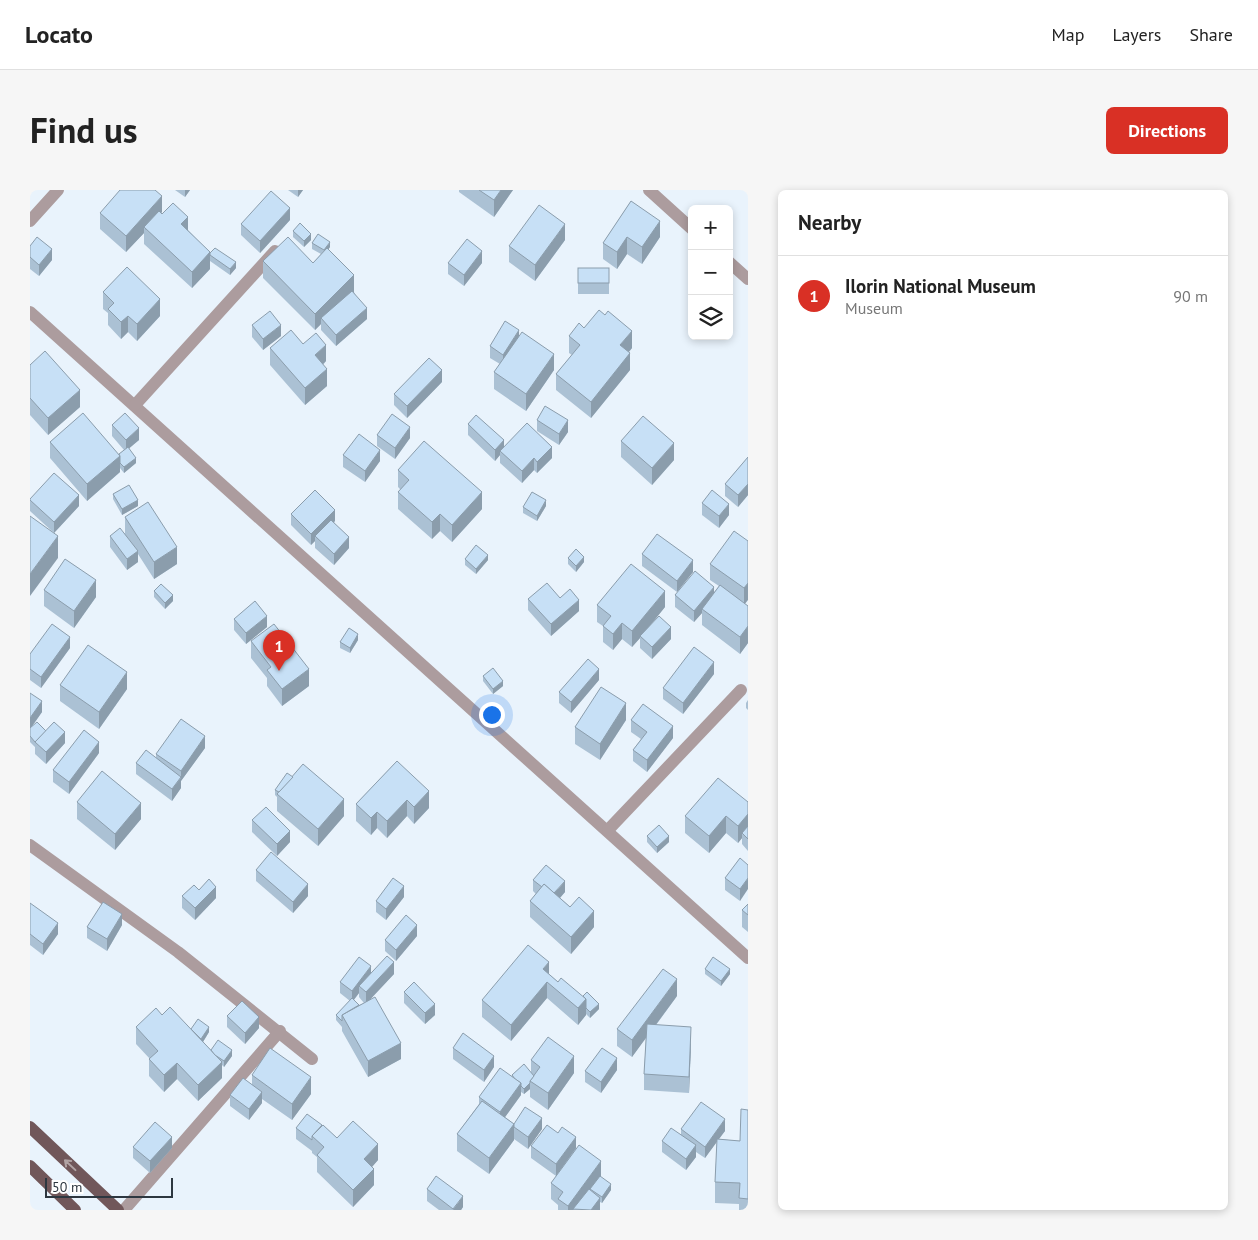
<!DOCTYPE html>
<meta charset="utf-8">
<style>
:root{--surface:#fff;--page:#f6f6f6;--text:#222;--muted:#767676;--line:#e0e0e0;--accent:#d93025}
body{margin:0;font-family:"PT Sans",sans-serif;background:var(--page);color:var(--text)}
.controls{position:absolute;right:15px;top:15px;display:grid;overflow:hidden;border-radius:8px;box-shadow:0 2px 8px #0003}
.controls button{width:45px;height:45px;display:grid;place-items:center;padding:0;border:0;border-bottom:1px solid var(--line);background:var(--surface);color:var(--text);font:25px sans-serif}
.scale{position:absolute;left:15px;bottom:12px;width:128px;box-sizing:border-box;padding-left:5px;border:2px solid #2d3740;border-top:0;font-size:14px;line-height:18px;white-space:nowrap;color:#2d3740;-webkit-text-stroke:4px #fff;paint-order:stroke}
.you{position:absolute;left:461px;top:524px;width:18px;height:18px;margin:-12px;border:4px solid #fff;border-radius:50%;background:#1a73e8;box-shadow:0 0 0 8px #1a73e833}
.badge{display:grid;place-items:center;width:32px;height:32px;border-radius:50%;background:var(--accent);color:#fff;font-size:16px;font-weight:700}
.pin{position:absolute;translate:-50% -41px;filter:drop-shadow(0 1px 2px #0008)}
.pin::after{content:'';position:absolute;top:26px;width:18px;height:15px;background:inherit;clip-path:polygon(0 0,100% 0,50% 100%)}
.list{margin:0;padding:0;list-style:none}
h2{display:flex;justify-content:space-between;align-items:center;height:65px;margin:0;padding:0 20px;font-size:21px}
h2 small{font-size:16px;font-weight:400;color:var(--muted)}
.list li{display:grid;grid-template-columns:32px 1fr auto;gap:15px;align-items:center;box-sizing:border-box;height:80px;padding:0 20px;border-top:1px solid var(--line)}
.list b{display:block;font-size:19px;white-space:nowrap}
.list p{margin:0;font-size:16px;white-space:nowrap;color:var(--muted)}
.list em{font-size:16px;font-style:normal;color:var(--muted)}
.icon{flex:none;width:28px;height:28px;fill:none;stroke:currentColor;stroke-width:2;stroke-linecap:round;stroke-linejoin:round}
.map{position:relative;flex:none;width:718px;height:1020px;overflow:hidden;border-radius:8px}
header{display:flex;align-items:center;gap:30px;box-sizing:border-box;height:70px;padding:0 25px;background:var(--surface);border-bottom:1px solid var(--line)}
header strong{font-size:24px}
nav{display:flex;gap:28px;margin-inline-start:auto;font-size:18px}
.intro{display:flex;align-items:center;justify-content:space-between;box-sizing:border-box;height:120px;padding:0 30px}
h1{margin:0;font-size:35px}
.button{padding:12px 22px;border-radius:8px;background:var(--accent);color:#fff;font-size:18px;font-weight:700}
main{display:flex;gap:30px;padding:0 30px}
aside{flex:1;background:var(--surface);border-radius:8px;box-shadow:0 2px 8px #0003}
.map>svg:first-child{display:block}
.lines{fill:none;stroke-linecap:round;stroke-linejoin:round}
.minor{stroke:#ac9c9e;stroke-width:12}
.major{stroke:#71575a;stroke-width:12}
.wall{fill:#abc1d4;fill-rule:evenodd}
.shaded-wall{fill:#8b9dac}
.building{fill:#c7e0f6;stroke:#8b9dac}
.oneway{stroke:#b1a3a4}
</style>
<header>
<strong>Locato</strong>
<nav><a>Map</a><a>Layers</a><a>Share</a></nav>
</header>
<div class="intro"><h1>Find us</h1><a class="button">Directions</a></div>
<main>
<div class="map">
<svg width="718" height="1020" viewBox="0 0 718 1020">
<rect width="100%" height="100%" fill="#e9f3fc"/>
<g class="lines">
<g class="minor">
<polyline points="619,0 662,39"/>
<polyline points="0,31 28,0"/>
<polyline points="699,72 718,89"/>
<polyline points="0,122 718,768"/>
<polyline points="105,215 245,61"/>
<polyline points="578,640 711,500"/>
<polyline points="0,655 148,762 282,869"/>
<polyline points="94,1020 250,841"/>
</g>
<g class="major">
<polyline points="0,937 88,1020"/>
<polyline points="0,976 45,1020"/>
</g>
</g>
<g class="wall">
<polygon points="145,0 160,0 155,7"/>
<polygon points="258,0 273,0 268,7"/>
<polygon points="429,0 483,0 464,27 429,2"/>
<polygon points="601,11 630,47 612,74 597,64 587,79 573,69 573,53"/>
<polygon points="132,22 131,23 158,40 180,63 206,78 200,85 180,71 180,79 162,98 114,54 114,43 96,62 70,39 70,23"/>
<polygon points="260,30 230,63 211,45 211,34"/>
<polygon points="263,41 281,50 274,57 263,47"/>
<polygon points="535,50 505,91 479,72 479,56"/>
<polygon points="282,53 300,57 298,59 324,102 337,129 306,156 291,140 291,134 285,140 233,88 233,71 283,73 291,64 282,59"/>
<polygon points="0,56 22,70 9,86 0,79"/>
<polygon points="418,73 452,73 434,96 418,84"/>
<rect x="548" y="78" width="31" height="26"/>
<polygon points="73,102 130,126 107,151 98,142 91,149 78,135 78,123 73,119"/>
<polygon points="222,135 251,146 233,160 222,147"/>
<polygon points="554,138 602,158 599,162 600,180 561,228 526,200 526,184 542,165 539,163 539,146"/>
<polygon points="489,147 524,180 496,221 464,199 464,182 470,174 460,168 460,156"/>
<polygon points="273,154 296,171 293,175 297,196 275,215 240,175 240,158"/>
<polygon points="0,175 50,217 18,245 0,225"/>
<polygon points="412,192 377,228 364,215 364,204"/>
<polygon points="507,230 538,242 529,255 507,241"/>
<polygon points="438,234 474,258 522,268 507,283 504,280 492,293 470,273 470,265 465,271 438,245"/>
<polygon points="82,235 109,250 99,258 106,273 94,283 90,278 90,282 57,311 20,268 20,252 89,264 94,260 82,246"/>
<polygon points="347,245 380,248 365,269 347,256"/>
<polygon points="591,251 644,270 622,295 591,267"/>
<polygon points="313,265 350,271 335,292 313,277"/>
<polygon points="718,267 718,305 708,317 695,306 695,294"/>
<polygon points="368,280 452,319 422,352 410,341 402,349 368,319 368,302 371,300 368,297"/>
<polygon points="83,304 108,316 92,325 83,309"/>
<polygon points="0,309 49,316 24,343 0,321"/>
<polygon points="672,313 699,325 689,338 672,325"/>
<polygon points="516,316 507,331 493,323 493,317"/>
<polygon points="261,324 305,331 304,332 319,358 304,375 285,358 285,351 281,355 261,335"/>
<polygon points="95,327 147,374 124,389 108,364 108,372 97,380 80,357 80,346 95,343"/>
<polygon points="718,351 715,414 718,416 718,453 710,464 672,435 672,423 664,432 645,417 645,405 684,402 689,396 680,390 680,374"/>
<polygon points="612,364 663,382 647,402 612,376"/>
<polygon points="538,368 554,372 546,382 538,374"/>
<polygon points="435,369 458,370 446,384 435,375"/>
<polygon points="14,400 66,407 44,438 14,416"/>
<polygon points="124,401 143,411 135,419 124,407"/>
<polygon points="530,408 549,421 521,446 498,420 498,409"/>
<polygon points="567,415 635,417 619,436 641,449 622,469 610,458 610,448 602,457 592,449 583,460 573,452 573,436 567,432"/>
<polygon points="204,429 237,437 216,454 204,440"/>
<polygon points="328,450 320,463 310,458 310,452"/>
<polygon points="221,451 279,496 252,516 237,496 237,488 221,468"/>
<polygon points="40,458 11,498 0,490 0,464"/>
<polygon points="684,484 653,524 633,509 633,498"/>
<polygon points="453,486 473,496 463,504 453,491"/>
<polygon points="569,490 541,523 529,513 529,502"/>
<polygon points="30,495 97,499 69,539 30,511"/>
<polygon points="0,503 12,522 3,535 16,541 35,553 16,574 5,564 5,557 0,552"/>
<polygon points="718,510 718,520 716,518 716,513"/>
<polygon points="596,530 570,570 545,554 545,537"/>
<polygon points="601,530 643,548 617,582 603,571 603,560 611,549 601,542"/>
<polygon points="175,558 151,591 151,598 142,611 106,584 106,573 126,568 126,564"/>
<polygon points="69,563 39,604 23,592 23,580"/>
<polygon points="367,571 399,618 384,634 377,626 357,648 347,638 341,645 326,631 326,614"/>
<polygon points="245,600 314,626 288,656 247,621 247,607 245,605"/>
<polygon points="47,612 111,629 85,660 47,629"/>
<polygon points="718,612 718,661 712,654 712,648 708,653 696,643 679,663 655,643 655,626"/>
<polygon points="222,630 260,652 247,666 222,642"/>
<polygon points="617,646 639,652 627,663 617,652"/>
<polygon points="718,675 710,711 695,700 695,688"/>
<polygon points="226,680 278,706 263,723 226,691"/>
<polygon points="503,690 535,702 530,708 564,737 541,764 500,727 500,711 506,704 503,701"/>
<polygon points="169,700 186,708 165,730 152,718 152,706"/>
<polygon points="374,707 356,730 346,722 346,711"/>
<polygon points="0,713 28,744 13,765 0,755"/>
<polygon points="718,714 718,742 712,737 712,720"/>
<polygon points="92,735 77,761 57,748 57,737"/>
<polygon points="387,746 366,771 355,761 355,750"/>
<polygon points="675,779 700,784 691,796 675,784"/>
<path d="M 341,783 L 364,784 L 339,810 L 371,869 L 338,887 L 312,841 L 312,837 L 306,830 L 306,825 L 320,811 L 310,803 L 310,792 ZM 329,803 L 329,807 L 334,813 L 329,815 L 324,810 Z"/>
<polygon points="519,784 528,792 569,819 560,828 556,824 556,825 548,835 517,808 481,851 452,827 452,810"/>
<polygon points="374,802 405,825 395,834 374,813"/>
<polygon points="647,806 626,835 661,854 659,903 614,900 614,884 616,847 602,867 587,856 587,839"/>
<polygon points="132,825 161,839 179,842 173,852 181,860 202,866 194,877 192,875 192,888 168,911 147,889 134,902 119,886 119,869 120,869 106,854 106,837"/>
<polygon points="197,826 229,838 215,854 197,837"/>
<polygon points="423,858 464,877 454,892 423,869"/>
<polygon points="501,870 544,883 518,920 500,907 500,899 494,904 491,902 491,905 475,927 484,934 512,939 498,959 484,949 484,950 459,984 427,961 427,944 449,914 449,907 482,886 482,885 501,882"/>
<polygon points="587,880 571,903 555,892 555,881"/>
<polygon points="222,885 281,904 262,930 232,909 232,913 219,930 200,916 200,905 222,894"/>
<polygon points="718,920 718,1020 709,1020 709,1014 685,1013 685,992 687,951 675,968 666,962 666,967 656,980 632,962 632,951 651,945 651,939 695,941 688,949 710,951"/>
<polygon points="266,938 307,948 348,970 342,977 344,995 323,1017 287,982 287,967 282,963 282,961 266,949"/>
<polygon points="501,956 546,958 581,1000 572,1013 570,1012 570,1020 528,1020 528,1015 521,1009 521,993 526,986 501,968"/>
<polygon points="103,957 142,958 120,983 103,968"/>
<polygon points="397,999 433,1017 431,1020 409,1020 397,1011"/>
</g>
<g class="shaded-wall">
<polygon points="155,0 160,0 155,7"/>
<polygon points="268,0 273,0 268,7"/>
<polygon points="471,0 483,0 464,27 464,10"/>
<polygon points="132,6 132,22 116,40 114,37 114,43 96,62 96,46"/>
<polygon points="260,18 260,30 230,63 230,51"/>
<polygon points="158,27 158,43 151,34"/>
<polygon points="630,31 630,47 612,74 612,57"/>
<polygon points="535,34 535,50 505,91 505,75"/>
<polygon points="281,44 281,50 274,57 274,51"/>
<polygon points="597,47 597,64 587,79 587,62"/>
<polygon points="300,52 300,57 294,66 294,60"/>
<polygon points="22,59 22,70 9,86 9,75"/>
<polygon points="452,61 452,73 434,96 434,85"/>
<polygon points="180,62 180,79 162,98 162,82"/>
<polygon points="206,72 206,78 200,85 200,79"/>
<polygon points="324,85 324,102 294,131 291,128 291,134 285,140 285,124"/>
<polygon points="130,109 130,126 107,151 107,134"/>
<polygon points="337,118 337,129 306,156 306,145"/>
<polygon points="98,126 98,142 91,149 91,132"/>
<polygon points="251,135 251,146 233,160 233,149"/>
<polygon points="489,140 489,151 473,176 473,165"/>
<polygon points="602,141 602,158 590,172 590,155"/>
<polygon points="296,155 296,171 285,182 285,165"/>
<polygon points="600,163 600,180 561,228 561,212"/>
<polygon points="524,164 524,180 496,221 496,204"/>
<polygon points="297,179 297,196 275,215 275,198"/>
<polygon points="412,180 412,192 377,228 377,216"/>
<polygon points="50,200 50,217 18,245 18,228"/>
<polygon points="538,230 538,242 529,255 529,244"/>
<polygon points="380,237 380,248 365,269 365,258"/>
<polygon points="109,238 109,250 96,261 96,250"/>
<polygon points="474,250 474,262 470,261 470,265 465,271 465,260"/>
<polygon points="644,253 644,270 622,295 622,278"/>
<polygon points="522,257 522,268 507,283 507,272"/>
<polygon points="350,260 350,271 335,292 335,281"/>
<polygon points="90,266 90,282 57,311 57,294"/>
<polygon points="106,268 106,273 94,283 94,277"/>
<polygon points="504,268 504,280 492,293 492,281"/>
<polygon points="718,294 718,305 708,317 708,305"/>
<polygon points="452,302 452,319 422,352 422,335"/>
<polygon points="49,305 49,316 24,343 24,332"/>
<polygon points="108,310 108,316 92,325 92,319"/>
<polygon points="516,310 516,316 507,331 507,326"/>
<polygon points="699,314 699,325 689,338 689,326"/>
<polygon points="305,320 305,331 287,348 285,346 285,351 281,355 281,344"/>
<polygon points="410,324 410,341 402,349 402,332"/>
<polygon points="28,346 28,368 0,406 0,384"/>
<polygon points="319,347 319,358 304,375 304,364"/>
<polygon points="147,357 147,374 124,389 124,372"/>
<polygon points="108,361 108,372 97,380 97,369"/>
<polygon points="458,365 458,370 446,384 446,379"/>
<polygon points="554,367 554,372 546,382 546,376"/>
<polygon points="663,370 663,382 647,402 647,391"/>
<polygon points="66,390 66,407 44,438 44,421"/>
<polygon points="718,393 718,410 714,415 714,398"/>
<polygon points="684,397 684,408 672,419 672,423 664,432 664,421"/>
<polygon points="635,401 635,417 611,447 610,446 610,448 602,457 602,441"/>
<polygon points="143,405 143,411 135,419 135,413"/>
<polygon points="549,410 549,421 521,446 521,434"/>
<polygon points="237,426 237,437 216,454 216,443"/>
<polygon points="592,433 592,449 583,460 583,444"/>
<polygon points="718,436 718,453 710,464 710,447"/>
<polygon points="641,437 641,449 622,469 622,457"/>
<polygon points="328,444 328,450 320,463 320,458"/>
<polygon points="40,447 40,458 11,498 11,487"/>
<polygon points="684,472 684,484 653,524 653,513"/>
<polygon points="279,479 279,496 252,516 252,499"/>
<polygon points="569,479 569,490 541,523 541,512"/>
<polygon points="97,482 97,499 69,539 69,522"/>
<polygon points="473,491 473,496 463,504 463,499"/>
<polygon points="12,511 12,522 0,539 0,528"/>
<polygon points="596,513 596,530 570,570 570,554"/>
<polygon points="643,536 643,548 617,582 617,570"/>
<polygon points="35,542 35,553 16,574 16,562"/>
<polygon points="175,546 175,558 151,591 151,598 142,611 142,599 151,588 151,581"/>
<polygon points="69,552 69,563 39,604 39,592"/>
<polygon points="399,601 399,618 384,634 384,617"/>
<polygon points="314,609 314,626 288,656 288,639"/>
<polygon points="377,610 377,626 357,648 357,631"/>
<polygon points="111,613 111,629 85,660 85,644"/>
<polygon points="347,622 347,638 341,645 341,628"/>
<polygon points="718,624 718,640 712,643 712,648 708,653 708,636"/>
<polygon points="696,626 696,643 679,663 679,646"/>
<polygon points="260,641 260,652 247,666 247,654"/>
<polygon points="639,646 639,652 627,663 627,657"/>
<polygon points="718,688 718,699 710,711 710,699"/>
<polygon points="535,691 535,702 522,717 522,706"/>
<polygon points="278,694 278,706 263,723 263,712"/>
<polygon points="374,696 374,707 356,730 356,719"/>
<polygon points="186,697 186,708 165,730 165,718"/>
<polygon points="564,721 564,737 541,764 541,747"/>
<polygon points="92,724 92,735 77,761 77,749"/>
<polygon points="28,733 28,744 13,765 13,754"/>
<polygon points="387,735 387,746 366,771 366,760"/>
<polygon points="364,772 364,784 336,814 336,802"/>
<polygon points="519,772 519,789 513,779"/>
<polygon points="341,776 341,787 329,796 329,803 322,812 322,801"/>
<polygon points="700,779 700,784 691,796 691,791"/>
<polygon points="647,789 647,806 602,867 602,850"/>
<polygon points="517,792 517,808 481,851 481,835"/>
<polygon points="556,809 556,825 548,835 548,818"/>
<polygon points="405,814 405,825 395,834 395,823"/>
<polygon points="569,814 569,819 560,828 560,822"/>
<polygon points="229,827 229,838 215,854 215,843"/>
<polygon points="179,837 179,842 171,855 171,849"/>
<polygon points="661,837 661,854 659,903 659,887"/>
<polygon points="371,853 371,869 338,887 338,871"/>
<polygon points="202,860 202,866 194,877 194,871"/>
<polygon points="464,866 464,877 454,892 454,880"/>
<polygon points="544,866 544,883 518,920 518,903"/>
<polygon points="587,868 587,880 571,903 571,892"/>
<polygon points="192,872 192,888 168,911 168,895"/>
<polygon points="147,873 147,889 134,902 134,885"/>
<polygon points="281,887 281,904 262,930 262,914"/>
<polygon points="491,893 491,905 470,934 470,922"/>
<polygon points="500,893 500,899 494,904 494,899"/>
<polygon points="232,902 232,913 219,930 219,919"/>
<polygon points="512,928 512,939 498,959 498,947"/>
<polygon points="695,929 695,941 675,968 675,957"/>
<polygon points="484,934 484,950 459,984 459,968"/>
<polygon points="142,947 142,958 120,983 120,971"/>
<polygon points="546,947 546,958 526,986 526,974"/>
<polygon points="348,954 348,970 334,986 334,969"/>
<polygon points="666,955 666,967 656,980 656,969"/>
<polygon points="571,971 571,988 560,999 560,1002 543,1020 538,1020 538,1016"/>
<polygon points="344,979 344,995 323,1017 323,1000"/>
<polygon points="581,994 581,1000 572,1013 572,1007"/>
<polygon points="433,1006 433,1017 431,1020 423,1020"/>
<polygon points="570,1008 570,1020 561,1020"/>
</g>
<g class="building">
<polygon points="90,0 125,0 132,6 96,46 70,23"/>
<polygon points="449,0 471,0 464,10"/>
<polygon points="241,1 260,18 230,51 211,34"/>
<polygon points="601,11 630,31 612,57 597,47 587,62 573,53"/>
<polygon points="143,13 158,27 151,34 180,62 162,82 114,37 129,21 132,24"/>
<polygon points="509,15 535,34 505,75 479,56"/>
<polygon points="270,33 281,44 274,51 263,41"/>
<polygon points="288,44 300,52 294,60 282,53"/>
<polygon points="7,47 22,59 9,75 0,67 0,56"/>
<polygon points="258,47 283,73 297,58 324,85 285,124 233,71"/>
<polygon points="437,49 452,61 434,85 418,73"/>
<polygon points="185,58 206,72 200,79 180,65 180,63"/>
<polygon points="97,77 130,109 107,134 98,126 91,132 78,119 84,113 73,102"/>
<rect x="548" y="78" width="31" height="15"/>
<polygon points="322,101 337,118 306,145 291,128"/>
<polygon points="569,120 575,125 578,121 602,141 590,155 600,163 561,212 526,184 550,155 539,146 549,133 554,138"/>
<polygon points="240,121 251,135 233,149 222,135"/>
<polygon points="475,131 489,140 473,165 460,156"/>
<polygon points="261,140 273,154 286,143 296,155 285,165 297,179 275,198 240,158"/>
<polygon points="492,142 524,164 496,204 464,182"/>
<polygon points="15,161 50,200 18,228 0,208 0,175"/>
<polygon points="399,168 412,180 377,216 364,204"/>
<polygon points="515,216 538,230 529,244 507,230"/>
<polygon points="53,223 90,266 57,294 20,252"/>
<polygon points="95,223 109,238 96,250 82,235"/>
<polygon points="362,224 380,237 365,258 347,245"/>
<polygon points="446,225 474,250 465,260 438,234"/>
<polygon points="613,226 644,253 622,278 591,251"/>
<polygon points="497,233 522,257 507,272 504,268 492,281 470,261"/>
<polygon points="329,244 350,260 335,281 313,265"/>
<polygon points="394,251 452,302 422,335 410,324 402,332 368,302 379,290 368,280"/>
<polygon points="98,257 106,268 94,277 90,273 90,266 89,264"/>
<polygon points="718,267 718,294 708,305 695,294"/>
<polygon points="24,283 49,305 24,332 0,310 0,309"/>
<polygon points="99,295 108,310 92,319 83,304"/>
<polygon points="285,300 305,320 281,344 261,324"/>
<polygon points="682,300 699,314 689,326 672,313"/>
<polygon points="502,302 516,310 507,326 493,317"/>
<polygon points="118,312 147,357 124,372 95,327"/>
<polygon points="0,326 28,346 0,384"/>
<polygon points="301,330 319,347 304,364 285,346"/>
<polygon points="90,338 108,361 97,369 80,346"/>
<polygon points="704,341 718,351 718,393 714,398 680,374"/>
<polygon points="627,344 663,370 647,391 612,364"/>
<polygon points="446,355 458,365 446,379 435,369"/>
<polygon points="546,359 554,367 546,376 538,368"/>
<polygon points="35,369 66,390 44,421 14,400"/>
<polygon points="601,374 635,401 602,441 592,433 583,444 573,436 581,426 567,415"/>
<polygon points="665,381 684,397 664,421 645,405"/>
<polygon points="517,393 530,408 540,399 549,410 521,434 498,409"/>
<polygon points="131,394 143,405 135,413 124,401"/>
<polygon points="690,395 718,416 718,436 710,447 672,419"/>
<polygon points="225,411 237,426 216,443 204,429"/>
<polygon points="629,426 641,437 622,457 610,446"/>
<polygon points="22,434 40,447 11,487 0,479 0,464"/>
<polygon points="244,434 279,479 252,499 237,480 241,477 221,451"/>
<polygon points="319,438 328,444 320,458 310,452"/>
<polygon points="58,455 97,482 69,522 30,495"/>
<polygon points="664,457 684,472 653,513 633,498"/>
<polygon points="558,469 569,479 541,512 529,502"/>
<polygon points="463,478 473,491 463,499 453,486"/>
<polygon points="571,497 596,513 570,554 545,537"/>
<polygon points="0,503 12,511 0,528"/>
<polygon points="613,514 643,536 617,570 603,560 617,542 601,530"/>
<polygon points="151,529 175,546 151,581 126,564"/>
<polygon points="7,532 16,541 5,552 0,546 0,538"/>
<polygon points="24,532 35,542 16,562 5,552"/>
<polygon points="54,540 69,552 39,592 23,580"/>
<polygon points="116,560 151,587 142,599 106,573"/>
<polygon points="367,571 399,601 384,617 377,610 357,631 347,622 341,628 326,614"/>
<polygon points="273,574 314,609 288,639 247,604"/>
<polygon points="72,581 111,613 85,644 47,612"/>
<polygon points="257,583 263,587 249,602 245,600"/>
<polygon points="688,588 718,612 718,624 708,636 696,626 679,646 655,626"/>
<polygon points="236,617 260,641 247,654 222,630"/>
<polygon points="629,635 639,646 627,657 617,646"/>
<polygon points="718,636 718,649 712,643"/>
<polygon points="241,662 278,694 263,712 226,680"/>
<polygon points="710,668 718,675 718,688 710,699 695,688"/>
<polygon points="516,675 535,691 524,703 514,694 512,697 503,690"/>
<polygon points="363,688 374,696 356,719 346,711"/>
<polygon points="179,689 186,697 165,718 152,706 164,695 169,700"/>
<polygon points="514,694 540,717 549,707 564,721 541,747 500,711"/>
<polygon points="73,712 92,724 77,749 57,737"/>
<polygon points="0,713 28,733 13,754 0,744"/>
<polygon points="718,714 718,725 712,720"/>
<polygon points="376,725 387,735 366,760 355,750"/>
<polygon points="498,755 519,772 513,779 528,792 531,788 556,809 548,818 517,792 481,835 452,810"/>
<polygon points="357,766 364,772 336,802 329,796"/>
<polygon points="329,767 341,776 322,801 310,792"/>
<polygon points="683,767 700,779 691,791 675,779"/>
<polygon points="633,779 647,789 602,850 587,839"/>
<polygon points="384,792 405,814 395,823 374,802"/>
<polygon points="557,802 569,814 560,822 556,818 556,809 553,806"/>
<polygon points="345,807 371,853 338,871 312,825"/>
<polygon points="322,808 329,815 312,825 312,831 306,825"/>
<polygon points="212,811 229,827 215,843 197,826"/>
<polygon points="140,817 192,872 168,895 147,873 134,885 119,869 128,861 106,837 126,818 132,825"/>
<polygon points="168,829 179,837 171,849 161,839"/>
<polygon points="617,834 661,837 659,887 614,884"/>
<polygon points="433,843 464,866 454,880 423,858"/>
<polygon points="518,847 544,866 518,903 500,891 510,877 501,870"/>
<polygon points="188,850 202,860 194,871 185,865 181,860"/>
<polygon points="240,858 281,887 262,914 222,885"/>
<polygon points="572,858 587,868 571,892 555,881"/>
<polygon points="494,874 504,886 500,891 500,893 494,899 491,896 491,893 485,889 482,885"/>
<polygon points="470,878 491,893 470,922 449,907"/>
<polygon points="213,888 232,902 219,919 200,905"/>
<polygon points="452,911 484,934 459,968 427,944"/>
<polygon points="671,912 695,929 675,957 651,939"/>
<polygon points="495,917 512,928 498,947 484,937 484,934"/>
<polygon points="711,919 718,920 718,1009 709,1008 710,993 685,992 687,949 710,951"/>
<polygon points="277,924 292,935 282,946 282,950 266,938"/>
<polygon points="323,931 348,954 334,969 344,979 323,1000 287,965 294,957 282,946 293,935 307,948"/>
<polygon points="125,932 142,947 120,971 103,957"/>
<polygon points="517,935 528,943 532,937 546,947 526,974 501,956"/>
<polygon points="641,938 666,955 656,969 632,951"/>
<polygon points="549,955 571,971 538,1016 528,1009 533,1002 521,993"/>
<polygon points="406,986 433,1006 423,1019 397,999"/>
<polygon points="570,986 581,994 572,1007 560,999"/>
<polygon points="559,999 570,1008 561,1020 543,1019"/>
</g>
<defs><path id="oneway-shaft" d="M-6 0H5M1.5-3L5.5 0L1.5 3" fill="none" stroke-width="1.6" stroke-linecap="round" stroke-linejoin="round" transform="scale(1.25)"/></defs>
<use class="oneway" href="#oneway-shaft" transform="translate(40 975) rotate(-137)"/>
</svg>
<div class="controls">
<button>+</button>
<button>−</button>
<button><svg class="icon" aria-label="layers" viewBox="0 0 24 24"><path d="M12 4l9 5-9 5-9-5zM3 14l9 5 9-5"/></svg></button>
</div>
<div class="scale">50 m</div>
<div class="you"></div>
<div class="pin badge" style="left:249px;top:481px">1</div>
</div>
<aside>
<h2>Nearby<small></small></h2>
<ul class="list">
<li><span class="badge">1</span><div><b>Ilorin National Museum</b><p>Museum</p></div><em>90 m</em></li>
</ul>
</aside>
</main>
